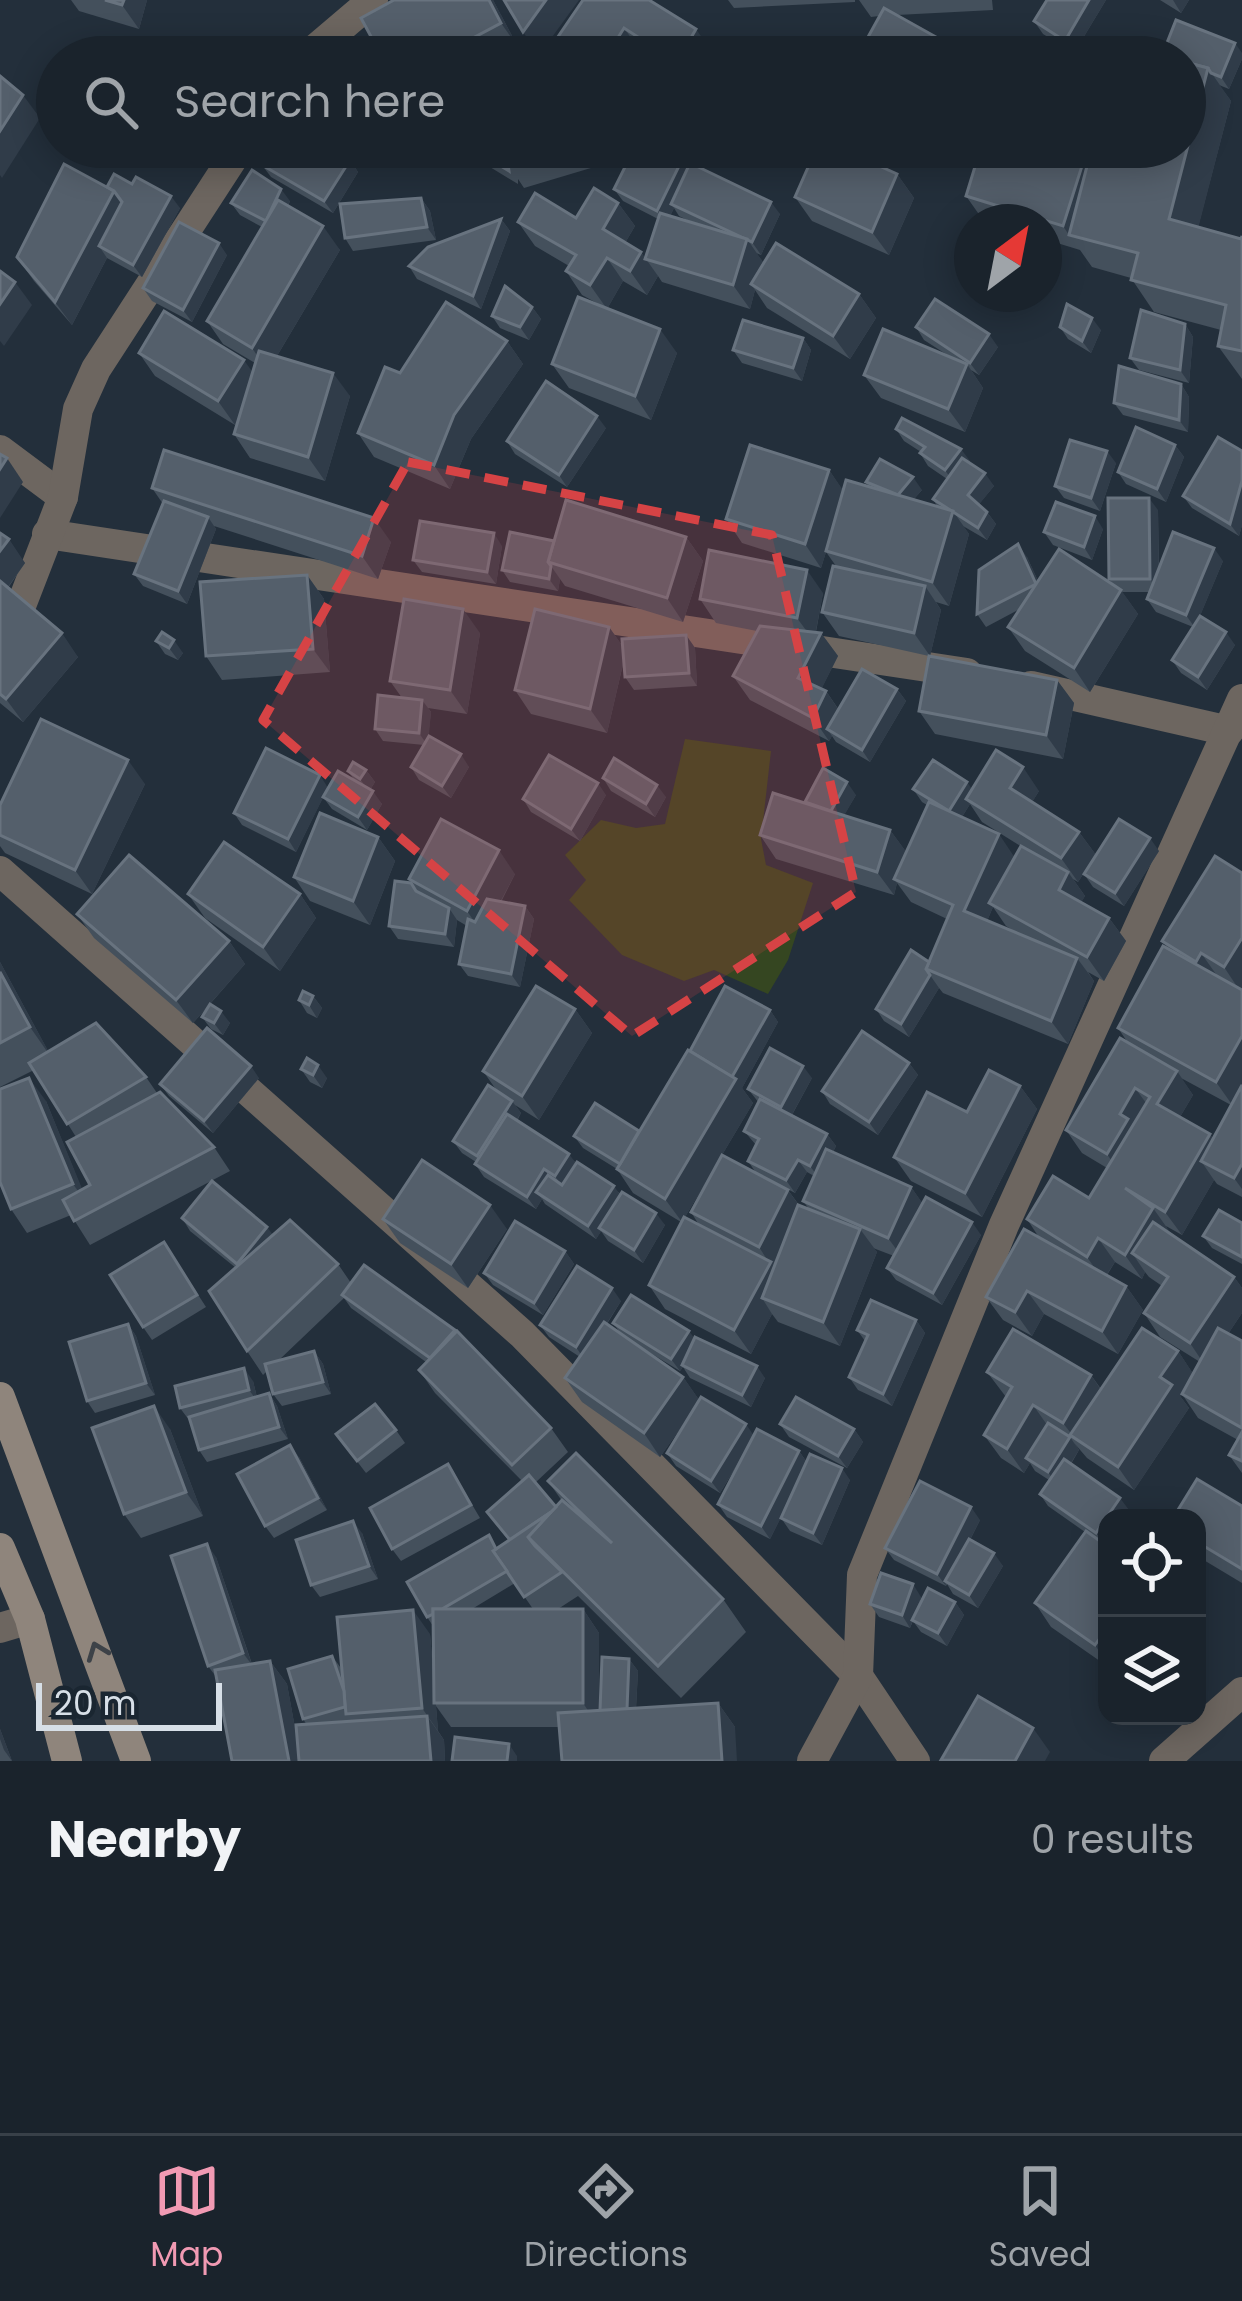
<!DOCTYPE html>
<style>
:root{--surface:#1a232c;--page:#232b34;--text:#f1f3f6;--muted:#9fa4a9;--line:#384048;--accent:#f19ab3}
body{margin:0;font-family:Poppins,sans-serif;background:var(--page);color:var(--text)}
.controls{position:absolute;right:36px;bottom:36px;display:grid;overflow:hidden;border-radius:24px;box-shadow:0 6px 30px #0003}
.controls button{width:108px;height:108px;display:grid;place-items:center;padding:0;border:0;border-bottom:3px solid var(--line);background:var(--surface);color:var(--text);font:60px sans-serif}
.compass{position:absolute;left:954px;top:204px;width:108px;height:108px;border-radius:50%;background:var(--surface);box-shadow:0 6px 30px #0003;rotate:32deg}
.scale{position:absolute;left:36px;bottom:30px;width:186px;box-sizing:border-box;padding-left:12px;border:6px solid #d7dfe7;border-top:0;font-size:33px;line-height:42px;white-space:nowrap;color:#d7dfe7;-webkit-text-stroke:9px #1a2631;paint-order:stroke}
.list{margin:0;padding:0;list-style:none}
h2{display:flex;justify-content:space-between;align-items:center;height:156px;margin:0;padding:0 48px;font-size:51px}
h2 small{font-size:39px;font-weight:400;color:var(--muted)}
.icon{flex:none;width:66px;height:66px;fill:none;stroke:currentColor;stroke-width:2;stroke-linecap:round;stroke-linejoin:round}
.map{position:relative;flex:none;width:1242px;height:1761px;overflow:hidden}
.search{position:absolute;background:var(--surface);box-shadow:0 6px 30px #0003;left:36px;right:36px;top:36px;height:132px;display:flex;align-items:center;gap:30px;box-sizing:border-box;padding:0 42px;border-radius:66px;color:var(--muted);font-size:45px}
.sheet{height:372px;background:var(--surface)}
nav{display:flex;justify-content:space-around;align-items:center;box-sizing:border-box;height:168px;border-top:3px solid var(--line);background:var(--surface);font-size:33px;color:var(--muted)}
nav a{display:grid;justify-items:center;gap:6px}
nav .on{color:var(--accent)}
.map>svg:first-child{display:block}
.green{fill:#354621}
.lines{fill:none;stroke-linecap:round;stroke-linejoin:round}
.street{stroke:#6d6660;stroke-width:30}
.secondary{stroke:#8f857c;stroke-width:30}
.wall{fill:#44505c;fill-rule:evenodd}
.shaded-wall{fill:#303c49}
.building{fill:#545f6b;stroke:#68737f;stroke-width:3}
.oneway{stroke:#3d4248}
.marked{fill:#d64345;fill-opacity:0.2;stroke:#d64345;stroke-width:9;stroke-dasharray:24 15;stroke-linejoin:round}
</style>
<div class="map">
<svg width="1242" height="1761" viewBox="0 0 1242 1761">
<rect width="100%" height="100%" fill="#232f3b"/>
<polygon class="green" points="685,739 771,751 761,839 766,865 813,883 788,960 768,994 714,970 684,981 622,955 569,900 586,880 565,855 601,820 636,828 665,824"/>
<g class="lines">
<g class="street">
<polyline points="306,57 373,0"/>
<polyline points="0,450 63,497"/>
<polyline points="47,534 967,673"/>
<polyline points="0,660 63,497 78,409 96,369 240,147"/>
<polyline points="1031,686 1229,731"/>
<polyline points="0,871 522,1334 858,1676 915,1761"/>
<polyline points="0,1628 30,1619"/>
<polyline points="812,1761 858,1676 862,1575 1004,1225 1242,699"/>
<polyline points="1164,1761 1242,1692"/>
</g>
<g class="secondary">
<polyline points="0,1397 136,1761"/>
<polyline points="0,1548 30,1619 67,1761"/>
</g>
</g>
<g class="wall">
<polygon points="71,0 147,0 139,29 79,11"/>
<polygon points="394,0 493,0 518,47 499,57 382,57"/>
<polygon points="583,0 712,52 710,57 649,57 641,52 637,57 558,57 551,47"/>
<polygon points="728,0 855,0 855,2 734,8"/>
<polygon points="859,0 992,0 993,10 897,15 936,37 950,57 857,57 879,16 871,17"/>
<polygon points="1047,0 1106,0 1074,53 1043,34 1034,21"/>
<polygon points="1160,0 1189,0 1181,13"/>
<polygon points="1163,53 1242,53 1242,59 1229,89 1219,85 1231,101 1198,227 1241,239 1242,236 1242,379 1218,346 1221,330 1154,312 1131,278 1092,267 1080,250 1044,239 1044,222 989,222 983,220 966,196 1185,147 1185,57 1166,57"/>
<polygon points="116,147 149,147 141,162"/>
<path d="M 463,147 L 657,147 L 682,160 L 688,167 L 780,214 L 761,255 L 756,253 L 763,262 L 859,294 L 876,318 L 850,359 L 767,308 L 755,290 L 750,309 L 662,282 L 658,276 L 647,295 L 623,281 L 607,309 L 677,353 L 651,420 L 569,388 L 552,364 L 604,307 L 582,295 L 566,271 L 569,266 L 535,246 L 518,222 L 576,218 L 618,203 L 635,226 L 625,243 L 641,252 L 645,259 L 658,219 L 623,201 L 614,189 L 631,156 L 524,188 L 518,179 L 518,184 L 467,153 ZM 674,208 L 679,216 L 693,223 L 670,216 Z"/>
<polygon points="838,147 908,147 907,161"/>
<polygon points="350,160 358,172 333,213 271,177 262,165"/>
<polygon points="897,174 914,198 889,255 812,221 795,197"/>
<polygon points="107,187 180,208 142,277 107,258 72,325 34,281 17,257"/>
<polygon points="421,198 430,211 436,240 353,251 345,238"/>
<polygon points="290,201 288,206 340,250 277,356 350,396 325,481 250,458 234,434 238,420 235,425 155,376 139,353 252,372 255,363 223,344 207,321 262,227 240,215 231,203"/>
<polygon points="501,219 510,231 481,309 417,279 409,266"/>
<polygon points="227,255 192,322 152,301 143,288"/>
<polygon points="532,307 541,319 529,340 500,328 492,316"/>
<polygon points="1185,324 1193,337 1189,383 1139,370 1130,358"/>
<polygon points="916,327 998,347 979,375 971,370 983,388 965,432 881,398 864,375 952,358 924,340"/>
<polygon points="1060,327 1101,330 1091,353 1068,339"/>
<polygon points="803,338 811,350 802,381 742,363 733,350"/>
<polygon points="507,341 523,364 471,439 450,489 374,457 358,433 400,373"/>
<polygon points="1181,384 1189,397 1188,432 1123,415 1114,403"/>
<polygon points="606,428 567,487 515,454 507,441"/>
<polygon points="896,429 970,461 969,462 994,486 979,504 987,512 996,524 987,540 963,526 969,534 949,606 936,602 941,610 930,656 1057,680 1074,703 1063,759 935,734 919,711 929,656 839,636 822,612 836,566 826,552 821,568 742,543 726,519 829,470 843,491 868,486 866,482 922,490 914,499 937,506 933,499 947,479 928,466 920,453 921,452 904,441"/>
<polygon points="1175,445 1184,457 1166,502 1126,484 1118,472"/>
<polygon points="1242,451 1242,525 1239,536 1192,508 1183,496"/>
<polygon points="1116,463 1100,511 1064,498 1055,486"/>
<polygon points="152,488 391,542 378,579 214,526 216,529 187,604 143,586 134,574 163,504"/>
<polygon points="1158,510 1159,570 1223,561 1199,618 1235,645 1207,690 1181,673 1172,660 1193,627 1156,612 1147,599 1150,592 1122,592 1138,614 1090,692 1025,651 1008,627 1020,609 986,627 977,614 1027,557 1038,581 1113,585 1109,579"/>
<polygon points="1103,529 1092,560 1053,545 1044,532"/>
<polygon points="0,533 25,563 8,588 78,657 23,722 0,703"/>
<polygon points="686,537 703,561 683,622 565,586 560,579 558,591 510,582 502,570 554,541"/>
<polygon points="502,546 496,584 422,572 413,560"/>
<polygon points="307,575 324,599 330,672 222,680 206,656"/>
<polygon points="823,593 816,632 821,633 838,656 821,689 826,691 839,710 897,689 906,701 870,762 836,742 832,736 829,741 750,700 733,676 757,631 716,623 700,599"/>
<polygon points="609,627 623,647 686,635 695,648 697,686 634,690 625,677 624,660 607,733 531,714 515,690"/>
<polygon points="480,633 467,714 428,708 431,712 428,737 469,767 451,798 419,780 411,767 424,745 383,741 375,729 402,698 390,681"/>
<polygon points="156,641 183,653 178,660 165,654"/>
<polygon points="366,770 375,782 370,790 382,804 367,830 332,809 323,797 296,852 242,825 234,813 354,780 348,771"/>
<polygon points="603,778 666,797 655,817 611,791"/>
<polygon points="145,784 92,894 5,853 0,846 0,805"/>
<path d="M 913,789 L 1039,791 L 1032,802 L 1079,832 L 1096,855 L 1078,882 L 1073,879 L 1085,896 L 1081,902 L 1109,918 L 1126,941 L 1104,981 L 1088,972 L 1094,981 L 1068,1044 L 943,993 L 939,988 L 909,1037 L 884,1021 L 876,1009 L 929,962 L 947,919 L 911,902 L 897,883 L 894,895 L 776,859 L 760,835 L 806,803 L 856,795 L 844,815 L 890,830 L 906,852 L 927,805 L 922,802 ZM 970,804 L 982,822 L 1022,847 L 1015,857 L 962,817 ZM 993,907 L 1006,926 L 1019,934 L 987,921 Z"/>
<polygon points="606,795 580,841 531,812 523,799"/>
<polygon points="378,837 395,861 370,925 310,901 294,877"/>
<polygon points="1159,851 1124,906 1093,887 1084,874"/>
<path d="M 1242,873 L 1242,1197 L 1217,1184 L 1214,1180 L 1182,1235 L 1166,1226 L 1169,1233 L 1234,1277 L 1242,1288 L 1242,1313 L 1228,1334 L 1242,1341 L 1242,1473 L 1229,1455 L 1238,1440 L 1198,1418 L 1182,1394 L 1185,1388 L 1180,1396 L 1189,1408 L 1134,1490 L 1087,1458 L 1075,1444 L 1079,1450 L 1071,1464 L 1129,1510 L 1123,1518 L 1107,1518 L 1105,1544 L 1107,1546 L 1107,1666 L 1051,1627 L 1035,1603 L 1085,1532 L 1048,1506 L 1040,1494 L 1049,1480 L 1035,1471 L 1030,1463 L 1024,1473 L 1001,1458 L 984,1435 L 1006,1397 L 987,1372 L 1091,1375 L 1101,1389 L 1178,1351 L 1193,1374 L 1200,1362 L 1160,1337 L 1144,1313 L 1162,1286 L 1149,1277 L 1145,1272 L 1142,1279 L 1115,1262 L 1107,1275 L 1126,1286 L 1143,1310 L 1118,1354 L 1044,1314 L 1032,1336 L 1003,1320 L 986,1297 L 1040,1239 L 1027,1219 L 1089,1198 L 1107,1168 L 1082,1153 L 1066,1130 L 1128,1043 L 1118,1028 L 1168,949 L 1162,941 ZM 1181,1078 L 1231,1105 L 1213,1139 L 1180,1117 L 1193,1095 Z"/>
<polygon points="515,874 501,902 525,906 534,919 520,987 468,976 459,964 467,926 457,920 454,947 398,939 389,926 411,883 409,879"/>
<polygon points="188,894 300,894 316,918 280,971 205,918"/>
<polygon points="77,914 229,941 245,964 210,1004 230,1023 223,1035 211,1029 202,1017 210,1004 193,1023 94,938"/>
<polygon points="0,962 48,1051 146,1077 157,1093 214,1147 230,1171 90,1245 71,1215 27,1233 11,1209 46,1101 82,1190 90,1185 76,1137 34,1070 0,1087"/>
<polygon points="313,996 322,1008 317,1018 307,1013 299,1000"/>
<polygon points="575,1009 592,1033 539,1120 515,1105 521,1113 517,1121 665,1225 643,1263 608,1241 601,1231 596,1239 545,1204 542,1199 536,1209 484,1177 475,1164 476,1162 462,1153 453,1141 497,1091 483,1071"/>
<path d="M 770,1010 L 778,1022 L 742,1088 L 753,1103 L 722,1155 L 756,1173 L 748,1161 L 756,1145 L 744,1131 L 759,1103 L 748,1089 L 812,1078 L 792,1115 L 827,1134 L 836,1146 L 833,1152 L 911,1187 L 922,1203 L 981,1235 L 942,1305 L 896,1280 L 887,1268 L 894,1256 L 873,1248 L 877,1252 L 840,1346 L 778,1322 L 772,1314 L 751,1354 L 665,1309 L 649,1285 L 681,1222 L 633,1193 L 617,1169 L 583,1148 L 574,1136 L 639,1131 L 690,1051 ZM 716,1165 L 691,1212 L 699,1225 L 685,1217 ZM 807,1172 L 814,1176 L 803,1201 L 809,1209 L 799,1205 L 788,1190 L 774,1182 L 795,1193 Z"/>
<polygon points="909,1063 918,1075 878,1135 830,1104 822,1091"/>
<polygon points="301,1069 327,1078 322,1088 310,1082"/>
<polygon points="259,1078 213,1133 169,1096 160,1084"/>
<polygon points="1020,1086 1037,1109 982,1217 911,1181 894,1157"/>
<path d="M 182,1218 L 273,1235 L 338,1264 L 351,1283 L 455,1330 L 551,1428 L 568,1452 L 535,1483 L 556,1507 L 562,1501 L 548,1481 L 723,1599 L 746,1632 L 681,1698 L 578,1596 L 558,1609 L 583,1609 L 599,1633 L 599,1711 L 629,1659 L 638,1671 L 636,1709 L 718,1703 L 735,1727 L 451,1727 L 436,1706 L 438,1731 L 444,1740 L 445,1761 L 232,1761 L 217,1678 L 208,1666 L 216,1557 L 252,1664 L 270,1661 L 287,1684 L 297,1739 L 307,1725 L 303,1719 L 332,1656 L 341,1668 L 430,1634 L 434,1683 L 433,1626 L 427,1617 L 498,1548 L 509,1541 L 487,1512 L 522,1481 L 435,1393 L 419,1370 L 426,1362 L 351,1308 L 344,1298 L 278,1361 L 314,1351 L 323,1364 L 331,1394 L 282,1406 L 273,1394 L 267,1371 L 263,1375 L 247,1351 L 236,1268 L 190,1231 ZM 515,1583 L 533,1609 L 472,1609 Z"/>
<polygon points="383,1219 507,1229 468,1288 400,1243"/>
<polygon points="1242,1223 1242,1264 1212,1248 1203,1236"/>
<polygon points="164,1242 206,1307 152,1340 143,1327"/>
<polygon points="565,1251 574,1264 543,1315 493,1285 484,1273"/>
<polygon points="621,1301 607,1324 621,1334 613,1323 694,1338 765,1378 751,1407 690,1378 683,1367 680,1371 634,1343 683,1377 699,1400 754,1435 799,1451 806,1461 850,1480 822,1545 790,1531 781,1518 789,1501 770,1539 727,1517 718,1504 745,1452 720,1493 676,1466 667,1453 694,1409 660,1457 582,1402 565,1378 580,1357 549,1337 540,1325"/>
<polygon points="916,1320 925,1333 892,1406 858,1390 849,1377 865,1341 857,1330"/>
<polygon points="128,1324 136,1336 155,1395 95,1413 87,1401"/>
<polygon points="253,1381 257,1397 269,1393 277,1406 288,1439 207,1462 199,1450 189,1420 180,1408"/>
<polygon points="780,1424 854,1429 863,1442 847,1468 789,1437"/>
<polygon points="170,1429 203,1516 141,1538 124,1514"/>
<polygon points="396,1430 405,1443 366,1473 336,1434"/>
<polygon points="299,1457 327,1510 274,1538 265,1526"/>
<polygon points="448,1464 480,1518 401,1561 392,1549"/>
<polygon points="1242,1506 1242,1583 1197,1556 1197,1518"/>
<polygon points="980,1520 970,1540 1003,1566 978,1608 953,1594 947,1584 946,1586 894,1560 885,1548"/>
<polygon points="362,1533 378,1579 320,1597 311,1585"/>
<polygon points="921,1597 916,1612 955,1602 964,1615 947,1646 921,1632 913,1621 910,1628 879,1617 870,1604"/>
<polygon points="0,1729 12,1761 0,1761"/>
</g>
<g class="shaded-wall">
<polygon points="124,0 147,0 139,29 122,5"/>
<polygon points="489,0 493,0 518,47 501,23"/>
<polygon points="546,0 579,0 539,55 523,32"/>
<polygon points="1089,0 1106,0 1074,53 1065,41"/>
<polygon points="1173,0 1189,0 1181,13"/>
<polygon points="624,28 641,52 637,57 606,57"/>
<polygon points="696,29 712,52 710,57 680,57"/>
<polygon points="936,37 950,57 925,57"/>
<polygon points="1235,43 1242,53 1242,59 1229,89 1221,77"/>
<polygon points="1208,68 1231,101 1192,252 1169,219"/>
<polygon points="23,95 40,118 2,178 0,175 0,131"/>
<polygon points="133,147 149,147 141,162 132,149"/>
<polygon points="898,147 908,147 907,161 898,149"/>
<polygon points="1088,147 1110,147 1069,235 1063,226"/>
<polygon points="350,160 358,172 333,213 324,201"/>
<polygon points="682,160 691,172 671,204 674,208 666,224 657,211"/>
<polygon points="897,174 914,198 889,255 872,232"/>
<polygon points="281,189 290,201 274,233 266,221"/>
<polygon points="114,191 131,214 99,246 107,258 72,325 55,302"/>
<polygon points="171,196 180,208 142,277 133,265"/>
<polygon points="421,198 430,211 436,240 427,227"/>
<polygon points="771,202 780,214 761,255 752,242"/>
<polygon points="618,203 635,226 619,253 603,229"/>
<polygon points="501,219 510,231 481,309 473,296"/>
<polygon points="323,226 340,250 268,371 252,348"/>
<polygon points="747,239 763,262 751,284 755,290 750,309 733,285"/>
<polygon points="219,243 227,255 192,322 183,310"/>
<polygon points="641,252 658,276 647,295 630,271"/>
<polygon points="607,258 623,281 607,309 590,285"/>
<polygon points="15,282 32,305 4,346 0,341 0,304"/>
<polygon points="859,294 876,318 850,359 833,336"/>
<polygon points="532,307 541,319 529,340 520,327"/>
<polygon points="1092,318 1101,330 1091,353 1082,341"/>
<polygon points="1185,324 1193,337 1189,383 1180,370"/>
<polygon points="660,329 677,353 651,420 635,396"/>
<polygon points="989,334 998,347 979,375 970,363"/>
<polygon points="803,338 811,350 802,381 793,368"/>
<polygon points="507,341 523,364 471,439 450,489 434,465 454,415"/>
<polygon points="244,360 261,384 235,425 218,401"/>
<polygon points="967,364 983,388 965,432 948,409"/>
<polygon points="333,373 350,396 325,481 308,457"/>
<polygon points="1181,384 1189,397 1188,432 1179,420"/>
<polygon points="597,416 606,428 567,487 559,475"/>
<polygon points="1175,445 1184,457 1166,502 1157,489"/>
<polygon points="961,449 970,461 954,483 945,470"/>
<polygon points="1107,451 1116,463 1100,511 1091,498"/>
<polygon points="7,458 23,482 0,518 0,469"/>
<polygon points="829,470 845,493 821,568 805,544"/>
<polygon points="985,473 994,486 977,507 968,495"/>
<polygon points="913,477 922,490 905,509 896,496"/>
<polygon points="1242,481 1242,525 1239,536 1230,524"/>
<polygon points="1149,498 1158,510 1159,592 1150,579"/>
<polygon points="953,511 969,534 949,606 932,582"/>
<polygon points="987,512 996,524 987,540 978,528"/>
<polygon points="1095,516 1103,529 1092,560 1084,547"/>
<polygon points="208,517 216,529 187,604 178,591"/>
<polygon points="374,518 391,542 378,579 362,556"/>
<polygon points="494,533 502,546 496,584 487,572"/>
<polygon points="686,537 703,561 683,622 667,598"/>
<polygon points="9,539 25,563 0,598 0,551"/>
<polygon points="1018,544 1027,557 1045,596 1036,584"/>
<polygon points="1214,548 1223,561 1195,628 1186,615"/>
<polygon points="551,566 560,579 558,591 549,579"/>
<polygon points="807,570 823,593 814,641 797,618"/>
<polygon points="307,575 324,599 330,672 313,649"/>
<polygon points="925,586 941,610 930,656 914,633"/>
<polygon points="1121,590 1138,614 1090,692 1074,668"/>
<polygon points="463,609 480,633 467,714 450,690"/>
<polygon points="609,627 626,651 607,733 590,709"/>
<polygon points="1226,632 1235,645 1207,690 1198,677"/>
<polygon points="62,633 78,657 23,722 6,699"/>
<polygon points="821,633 838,656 815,702 798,678"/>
<polygon points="686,635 695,648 697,686 689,673"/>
<polygon points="174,640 183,653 178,660 169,648"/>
<polygon points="1057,680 1074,703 1063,759 1046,735"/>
<polygon points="897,689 906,701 870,762 862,750"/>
<polygon points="826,691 842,715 827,729 832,736 829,741 813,718"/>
<polygon points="422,700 431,712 428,746 419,733"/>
<polygon points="461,754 469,767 451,798 442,786"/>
<polygon points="128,760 145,784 92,894 75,870"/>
<polygon points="1023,767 1039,791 1026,812 1010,788"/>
<polygon points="366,770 375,782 369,791 360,779"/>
<polygon points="320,775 328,788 296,852 288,839"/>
<polygon points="847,782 856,795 837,828 829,816"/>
<polygon points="967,782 976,795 966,799 970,804 957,825 948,812"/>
<polygon points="598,783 606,795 580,841 571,829"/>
<polygon points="657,785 666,797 655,817 646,804"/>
<polygon points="373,791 382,804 367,830 358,817"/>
<polygon points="890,830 907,853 894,879 897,883 894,895 877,872"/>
<polygon points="1079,832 1096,855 1078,882 1061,858"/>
<polygon points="999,834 1015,858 989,903 993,907 981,935 964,911"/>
<polygon points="378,837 395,861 370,925 353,901"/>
<polygon points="1150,838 1159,851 1124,906 1115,893"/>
<polygon points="499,850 515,874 483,934 467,911"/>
<polygon points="1068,872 1085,896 1075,913 1059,890"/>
<polygon points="300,894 316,918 280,971 263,947"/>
<polygon points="525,906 534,919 520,987 511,974"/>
<polygon points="449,908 457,920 454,947 445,934"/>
<polygon points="1109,918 1126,941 1104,981 1087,957"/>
<polygon points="1242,938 1242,988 1240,991 1224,967"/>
<polygon points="229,941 245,964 193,1023 176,1000"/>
<polygon points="1201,953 1218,977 1212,985 1196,962"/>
<polygon points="1077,958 1094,981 1068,1044 1051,1021"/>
<polygon points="0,962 53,1060 30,1027 0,972"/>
<polygon points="930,975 939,988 909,1037 901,1024"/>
<polygon points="313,996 322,1008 317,1018 309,1005"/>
<polygon points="575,1009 592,1033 539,1120 522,1096"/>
<polygon points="770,1010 778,1022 742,1088 753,1103 682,1222 665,1199"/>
<polygon points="221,1011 230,1023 223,1035 214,1023"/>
<polygon points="1242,1036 1242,1089 1233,1106 1216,1082"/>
<polygon points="909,1063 918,1075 878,1135 869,1122"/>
<polygon points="318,1065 327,1078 322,1088 313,1075"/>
<polygon points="251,1066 259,1078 213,1133 204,1121"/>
<polygon points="803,1066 812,1078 789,1120 781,1107"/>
<polygon points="1177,1071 1193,1095 1174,1127 1157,1104"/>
<polygon points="29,1078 46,1101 90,1208 73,1184"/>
<polygon points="1020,1086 1037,1109 982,1217 965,1193"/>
<polygon points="1135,1088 1152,1111 1123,1178 1107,1154 1120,1114"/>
<polygon points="512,1101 521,1113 486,1168 477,1156"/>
<polygon points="827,1134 836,1146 819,1178 810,1166"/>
<polygon points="1210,1134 1227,1158 1201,1161 1214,1180 1182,1235 1165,1212"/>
<polygon points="569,1154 578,1166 564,1189 555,1176"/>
<polygon points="798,1160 807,1172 795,1193 786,1180"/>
<polygon points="1242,1164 1242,1189 1234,1178"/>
<polygon points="544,1169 553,1182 536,1192 542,1199 536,1209 527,1197"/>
<polygon points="614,1186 623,1199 596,1239 588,1226"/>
<polygon points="911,1187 928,1211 905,1261 888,1238"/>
<polygon points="788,1190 805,1214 762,1298 772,1314 751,1354 734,1330 770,1264 759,1247"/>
<polygon points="490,1205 507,1229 468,1288 451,1264"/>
<polygon points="1153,1208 1170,1232 1150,1265 1132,1253 1145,1272 1142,1279 1125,1255"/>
<polygon points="656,1213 665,1225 643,1263 634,1250"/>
<polygon points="972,1222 981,1235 942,1305 933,1293"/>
<polygon points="267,1227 276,1239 246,1276 237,1264"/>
<polygon points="860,1229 877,1252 840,1346 823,1322"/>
<polygon points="1098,1238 1115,1262 1103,1280 1087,1257"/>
<polygon points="565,1251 574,1264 543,1315 534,1303"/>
<polygon points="1234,1277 1242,1288 1242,1313 1206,1367 1190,1343"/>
<polygon points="1126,1286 1143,1310 1118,1354 1102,1331"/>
<polygon points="612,1288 621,1301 584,1359 576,1347"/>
<polygon points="1027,1291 1044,1314 1032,1336 1015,1312"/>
<polygon points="916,1320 925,1333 892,1406 883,1394"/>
<polygon points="128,1324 136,1336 155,1395 146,1383"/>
<polygon points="689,1331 698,1343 680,1371 671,1359"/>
<polygon points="314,1351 323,1364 331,1394 323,1382"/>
<polygon points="1178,1351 1194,1375 1180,1396 1189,1408 1134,1490 1118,1467 1160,1377"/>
<polygon points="757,1366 765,1378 751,1407 742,1395"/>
<polygon points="244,1368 253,1381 258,1402 249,1390"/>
<polygon points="1091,1375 1107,1399 1073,1436 1063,1423"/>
<polygon points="683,1377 700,1401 660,1457 644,1433"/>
<polygon points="269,1393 277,1406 288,1439 279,1427"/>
<polygon points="1033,1405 1050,1429 1026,1458 1030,1463 1024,1473 1007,1449"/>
<polygon points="154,1406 170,1429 203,1516 186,1492"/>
<polygon points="746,1424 754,1436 720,1493 711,1481"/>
<polygon points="854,1429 863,1442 847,1468 838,1456"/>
<polygon points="1070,1437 1079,1450 1057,1485 1048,1472"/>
<polygon points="290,1445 299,1457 327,1510 318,1498"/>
<polygon points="799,1451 808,1464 770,1539 761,1526"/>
<polygon points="842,1468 850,1480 822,1545 813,1533"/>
<polygon points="1120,1498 1129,1510 1123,1518 1107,1518 1107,1542 1105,1545 1096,1533"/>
<polygon points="971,1507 980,1520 948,1583 945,1581 946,1586 937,1574"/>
<polygon points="353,1521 362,1533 378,1579 369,1566"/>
<polygon points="207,1544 216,1557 252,1665 243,1653"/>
<polygon points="994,1553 1003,1566 978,1608 969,1595"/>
<polygon points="913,1584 921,1597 910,1628 902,1615"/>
<polygon points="955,1602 964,1615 947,1646 938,1633"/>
<polygon points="583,1609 599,1633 599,1727 583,1703"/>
<polygon points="413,1610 430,1634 438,1731 422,1708"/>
<polygon points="1107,1628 1107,1663 1095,1645"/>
<polygon points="629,1659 638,1671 635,1725 626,1712"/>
<polygon points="270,1661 287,1684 301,1761 289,1761"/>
<polygon points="718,1703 735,1727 737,1761 722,1761"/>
<polygon points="427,1716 444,1740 445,1761 431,1761"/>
<polygon points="1033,1728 1050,1752 1045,1761 1015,1761"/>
<polygon points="0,1729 12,1761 4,1750 0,1739"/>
<polygon points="509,1744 517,1756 517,1761 507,1761"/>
</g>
<g class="building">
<polygon points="105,0 124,0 122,5"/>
<polygon points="394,0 489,0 501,23 437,57 382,57 361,18"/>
<polygon points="504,0 546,0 523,32"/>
<polygon points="583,0 649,0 696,29 680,57 669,57 624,28 606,57 568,57 551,47"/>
<polygon points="1047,0 1089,0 1065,41 1034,21"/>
<polygon points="884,8 936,37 925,57 857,57"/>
<polygon points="1176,20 1235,43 1221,77 1211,73 1208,68 1185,62 1185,57 1173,57 1163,53"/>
<polygon points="733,44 772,57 725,57"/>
<polygon points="1119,45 1165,57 1116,57"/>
<polygon points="1185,62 1208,68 1169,219 1241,239 1242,236 1242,351 1218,346 1226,305 1131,280 1138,253 1069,235 1092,147 1185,147"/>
<polygon points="0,76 23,95 0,131"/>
<polygon points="274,147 327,147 350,160 324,201 262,165"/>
<polygon points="469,147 514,147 511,160 508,164 509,171"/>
<polygon points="521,147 565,147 508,164"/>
<polygon points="635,147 657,147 682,160 657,211 614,189"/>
<polygon points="817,147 837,147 897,174 872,232 795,197"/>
<polygon points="981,147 1088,147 1063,226 966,196"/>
<polygon points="690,163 771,202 752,242 671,204"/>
<polygon points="64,164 114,191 55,302 17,257"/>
<polygon points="252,170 281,189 266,221 231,203"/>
<polygon points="114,174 132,184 136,177 171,196 133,265 99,246 122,202 114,191 107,187"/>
<polygon points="594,188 618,203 603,229 641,252 630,271 607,258 590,285 566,271 576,255 518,222 535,193 576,218"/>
<polygon points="421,198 427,227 345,238 340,204"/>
<polygon points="278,200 323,226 252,348 207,321"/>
<polygon points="660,213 747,239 733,285 645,259"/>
<polygon points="501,219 473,296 409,266 428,247"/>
<polygon points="179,222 219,243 183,310 143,288"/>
<polygon points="776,243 859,294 833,336 751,284"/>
<polygon points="0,271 15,282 0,304"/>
<polygon points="505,286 532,307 520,327 492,316"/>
<polygon points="578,297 660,329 635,396 552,364"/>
<polygon points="935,299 989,334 970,363 916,327"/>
<polygon points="446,302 507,341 454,415 434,465 358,433 385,367 400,373"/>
<polygon points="1067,304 1092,318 1082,341 1060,327"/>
<polygon points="1141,310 1185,324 1180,370 1130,358"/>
<polygon points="164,311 244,360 218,401 139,353"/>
<polygon points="743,320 803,338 793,368 733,350"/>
<polygon points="883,329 967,364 948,409 864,375"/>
<polygon points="259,351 333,373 308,457 234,434"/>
<polygon points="1119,366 1181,384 1179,420 1114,403"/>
<polygon points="546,381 597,416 559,475 507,441"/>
<polygon points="902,418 961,449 945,470 920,453 925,447 896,429"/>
<polygon points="1136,427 1175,445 1157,489 1118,472"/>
<polygon points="1218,437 1242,451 1242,481 1230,524 1183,496"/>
<polygon points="1070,440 1107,451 1091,498 1055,486"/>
<polygon points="750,445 829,470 805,544 726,519"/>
<polygon points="164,450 374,518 362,556 152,488"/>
<polygon points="0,454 7,458 0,469"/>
<polygon points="962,458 985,473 968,495 987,512 978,528 933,499"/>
<polygon points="880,459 913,477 898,495 866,482"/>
<polygon points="846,480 953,511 932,582 826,551"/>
<polygon points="1108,498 1149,498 1150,579 1109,579"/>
<polygon points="566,500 686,537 667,598 548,562"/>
<polygon points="164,501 208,517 178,591 134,574"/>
<polygon points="1056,502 1095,516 1084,547 1044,532"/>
<polygon points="420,521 494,533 487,572 413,560"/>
<polygon points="510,532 554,541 548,562 551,566 549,579 502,570"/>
<polygon points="1173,532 1214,548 1186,615 1147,599"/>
<polygon points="0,533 9,539 0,551"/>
<polygon points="1018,544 1036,584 977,614 979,570"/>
<polygon points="1059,549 1121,590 1074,668 1008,627"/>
<polygon points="709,550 807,570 797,618 700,599"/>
<polygon points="833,566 925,586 914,633 822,612"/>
<polygon points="307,575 313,649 206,656 200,582"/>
<polygon points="0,581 62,633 6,699 0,694"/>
<polygon points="404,599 463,609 450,690 390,681"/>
<polygon points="535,609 609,627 590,709 515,690"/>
<polygon points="1200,616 1226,632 1198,677 1172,660"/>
<polygon points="760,626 821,633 798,678 826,691 813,718 733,676"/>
<polygon points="162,632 174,640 169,648 156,641"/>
<polygon points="686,635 689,673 625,677 622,639"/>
<polygon points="929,656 1057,680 1046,735 919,711"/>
<polygon points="862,669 897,689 862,750 827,729"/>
<polygon points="378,695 422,700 419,733 375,729"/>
<polygon points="41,719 128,760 75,870 0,835 0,805"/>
<polygon points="429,736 461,754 442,786 411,767"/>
<polygon points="266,748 320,775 288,839 234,813"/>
<polygon points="996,750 1023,767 1010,788 1079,832 1061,858 966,799"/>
<polygon points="549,755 598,783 571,829 523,799"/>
<polygon points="614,758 657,785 646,804 603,778"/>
<polygon points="933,760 967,782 949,811 913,789"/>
<polygon points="353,762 366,770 360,779 348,771"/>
<polygon points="823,768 847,782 831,811 805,802"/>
<polygon points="338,771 373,791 358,817 323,797"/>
<polygon points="773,793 890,830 877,872 760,835"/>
<polygon points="929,802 999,834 964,911 1077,958 1051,1021 926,969 953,905 894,879"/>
<polygon points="320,813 378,837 353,901 294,877"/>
<polygon points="441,819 499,850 467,911 409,879"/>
<polygon points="1119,819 1150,838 1115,893 1084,874"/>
<polygon points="224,842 300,894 263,947 188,894"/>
<polygon points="1021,846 1068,872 1059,890 1109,918 1087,957 989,903"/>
<polygon points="129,855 229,941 176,1000 77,914"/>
<polygon points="1215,856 1242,873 1242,938 1224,967 1201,953 1196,962 1162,941"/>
<polygon points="395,881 411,883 416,891 449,908 445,934 389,926"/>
<polygon points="487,899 525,906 511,974 459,964 468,919 475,922"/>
<polygon points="1163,946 1242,990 1242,1036 1216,1082 1118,1028"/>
<polygon points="911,950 929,962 926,969 930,975 901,1024 876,1009"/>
<polygon points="0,972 30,1027 0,1043"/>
<polygon points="536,986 575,1009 522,1096 483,1071"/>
<polygon points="725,986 770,1010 732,1077 690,1051"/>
<polygon points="303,991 313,996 309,1005 299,1000"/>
<polygon points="210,1004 221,1011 214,1023 202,1017"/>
<polygon points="96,1023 146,1077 67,1124 29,1063"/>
<polygon points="207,1028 251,1066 204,1121 160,1084"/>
<polygon points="862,1031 909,1063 869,1122 822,1091"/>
<polygon points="1120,1038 1177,1071 1157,1104 1210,1134 1165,1212 1125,1188 1153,1208 1125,1255 1098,1238 1087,1257 1027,1219 1053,1176 1089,1198 1150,1097 1135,1088 1120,1114 1128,1119 1107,1154 1066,1130"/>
<polygon points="770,1048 803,1066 781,1107 748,1089"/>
<polygon points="688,1050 736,1079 665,1199 617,1169"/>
<polygon points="307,1058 318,1065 313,1075 301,1069"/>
<polygon points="989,1070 1020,1086 965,1193 894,1157 927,1092 967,1112"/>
<polygon points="29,1078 73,1184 11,1209 0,1182 0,1089"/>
<polygon points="488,1085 512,1101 477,1156 453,1141"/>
<polygon points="1242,1085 1242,1164 1234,1178 1201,1161"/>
<polygon points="160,1092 214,1147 74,1221 63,1200 90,1185 67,1142"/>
<polygon points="760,1099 827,1134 810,1166 798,1160 786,1180 748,1161 759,1139 744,1131"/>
<polygon points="595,1103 639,1131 620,1164 574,1136"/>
<polygon points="507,1114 569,1154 555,1176 544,1169 527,1197 475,1164"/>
<polygon points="826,1149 911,1187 888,1238 803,1201"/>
<polygon points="722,1155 788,1190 759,1247 691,1212"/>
<polygon points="422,1160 490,1205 451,1264 383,1219"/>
<polygon points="577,1162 614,1186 588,1226 536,1192 548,1175 562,1185"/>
<polygon points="212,1181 267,1227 237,1264 182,1218"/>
<polygon points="622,1192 656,1213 634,1250 599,1228"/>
<polygon points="926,1197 972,1222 933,1293 887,1268"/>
<polygon points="798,1205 860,1229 823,1322 762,1298"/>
<polygon points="1219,1210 1242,1223 1242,1257 1203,1236"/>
<polygon points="684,1217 771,1262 734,1330 649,1285"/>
<polygon points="290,1220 338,1264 247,1351 209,1291"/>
<polygon points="515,1221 565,1251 534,1303 484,1273"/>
<polygon points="1153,1222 1234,1277 1190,1343 1144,1313 1168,1277 1132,1253"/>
<polygon points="1024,1229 1126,1286 1102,1331 1027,1291 1015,1312 986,1297"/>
<polygon points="164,1242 197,1295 143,1327 110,1275"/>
<polygon points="364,1265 455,1330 430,1358 342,1295"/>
<polygon points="577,1266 612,1288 576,1347 540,1325"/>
<polygon points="631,1295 689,1331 671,1359 613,1323"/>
<polygon points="871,1300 916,1320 883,1394 849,1377 868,1335 857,1330"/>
<polygon points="604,1322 683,1377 644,1433 565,1378"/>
<polygon points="128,1324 146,1383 87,1401 69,1342"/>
<polygon points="1142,1328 1178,1351 1160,1377 1172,1385 1118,1467 1070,1435"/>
<polygon points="1218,1328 1242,1341 1242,1428 1182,1394"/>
<polygon points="1013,1329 1091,1375 1063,1423 1033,1405 1007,1449 984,1435 1012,1387 987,1372"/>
<polygon points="457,1331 551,1428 512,1465 419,1370"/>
<polygon points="695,1337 757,1366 742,1395 682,1365"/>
<polygon points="314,1351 323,1382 273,1394 265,1364"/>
<polygon points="244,1368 249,1390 180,1408 175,1386"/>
<polygon points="269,1393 279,1427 199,1450 189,1417"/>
<polygon points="701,1397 746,1424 711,1481 667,1453"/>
<polygon points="796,1397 854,1429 838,1456 780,1424"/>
<polygon points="375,1404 396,1430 357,1461 336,1434"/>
<polygon points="154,1406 186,1492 124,1514 92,1428"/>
<polygon points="1048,1423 1070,1437 1048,1472 1026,1458"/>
<polygon points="757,1429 799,1451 761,1526 718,1504"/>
<polygon points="1242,1432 1242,1461 1229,1455"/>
<polygon points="290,1445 318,1498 265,1526 237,1474"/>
<polygon points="576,1453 723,1599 658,1666 528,1537 562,1500 612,1543 548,1481"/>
<polygon points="810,1454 842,1468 813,1533 781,1518"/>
<polygon points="1064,1459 1120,1498 1096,1533 1040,1494"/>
<polygon points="448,1464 471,1505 392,1549 370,1508"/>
<polygon points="529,1475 556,1507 551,1512 510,1540 487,1512"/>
<polygon points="1197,1479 1242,1506 1242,1569 1197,1542 1197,1518 1173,1518"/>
<polygon points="920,1481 971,1507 937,1574 885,1548"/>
<polygon points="551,1512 528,1537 535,1546 562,1572 524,1597 493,1551"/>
<polygon points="353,1521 369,1566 311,1585 296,1540"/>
<polygon points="1086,1531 1107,1546 1107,1628 1095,1645 1035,1603"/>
<polygon points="489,1535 496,1549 493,1551 507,1571 442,1609 433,1609 433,1614 427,1617 407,1582"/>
<polygon points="969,1539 994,1553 969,1595 945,1581"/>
<polygon points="207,1544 243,1653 208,1666 171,1556"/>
<polygon points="881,1573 913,1584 902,1615 870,1604"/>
<polygon points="928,1588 955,1602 938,1633 912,1620"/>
<polygon points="433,1609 583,1609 583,1703 434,1703"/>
<polygon points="413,1610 422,1708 346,1714 337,1617"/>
<polygon points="332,1656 344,1691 345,1707 303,1719 288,1669"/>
<polygon points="602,1657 629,1659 627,1709 600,1711"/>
<polygon points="270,1661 289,1761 232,1761 215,1670"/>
<polygon points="978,1696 1033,1728 1015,1761 941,1760"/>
<polygon points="718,1703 722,1761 562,1761 558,1713"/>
<polygon points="427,1716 431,1761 299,1761 296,1725"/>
<polygon points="455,1737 509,1744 507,1761 452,1761"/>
</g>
<defs><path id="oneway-chevron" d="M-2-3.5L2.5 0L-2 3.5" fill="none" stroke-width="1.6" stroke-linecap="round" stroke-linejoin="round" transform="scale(3)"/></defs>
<use class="oneway" href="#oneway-chevron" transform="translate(97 1651) rotate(-111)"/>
<path class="marked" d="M 408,462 L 772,535 L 856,892 L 632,1036 L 263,720 Z"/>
</svg>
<div class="controls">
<button><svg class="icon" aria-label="locate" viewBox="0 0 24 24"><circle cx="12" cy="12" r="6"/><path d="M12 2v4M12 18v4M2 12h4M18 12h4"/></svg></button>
<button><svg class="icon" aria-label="layers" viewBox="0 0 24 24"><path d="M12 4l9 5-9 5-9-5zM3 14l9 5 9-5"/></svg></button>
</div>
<svg class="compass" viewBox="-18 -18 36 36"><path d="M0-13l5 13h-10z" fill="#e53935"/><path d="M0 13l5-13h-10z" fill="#9fa4a9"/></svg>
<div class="scale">20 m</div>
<div class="search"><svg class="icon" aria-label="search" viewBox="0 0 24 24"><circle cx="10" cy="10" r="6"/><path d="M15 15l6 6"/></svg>Search here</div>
</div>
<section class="sheet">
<h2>Nearby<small>0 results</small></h2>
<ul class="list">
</ul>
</section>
<nav>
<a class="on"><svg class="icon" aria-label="map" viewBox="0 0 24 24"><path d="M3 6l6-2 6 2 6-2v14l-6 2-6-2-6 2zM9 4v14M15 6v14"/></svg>Map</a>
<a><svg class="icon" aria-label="directions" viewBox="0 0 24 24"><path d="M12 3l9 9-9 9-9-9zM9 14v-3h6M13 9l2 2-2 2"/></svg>Directions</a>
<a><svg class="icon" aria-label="saved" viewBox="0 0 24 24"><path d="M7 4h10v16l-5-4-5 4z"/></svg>Saved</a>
</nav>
